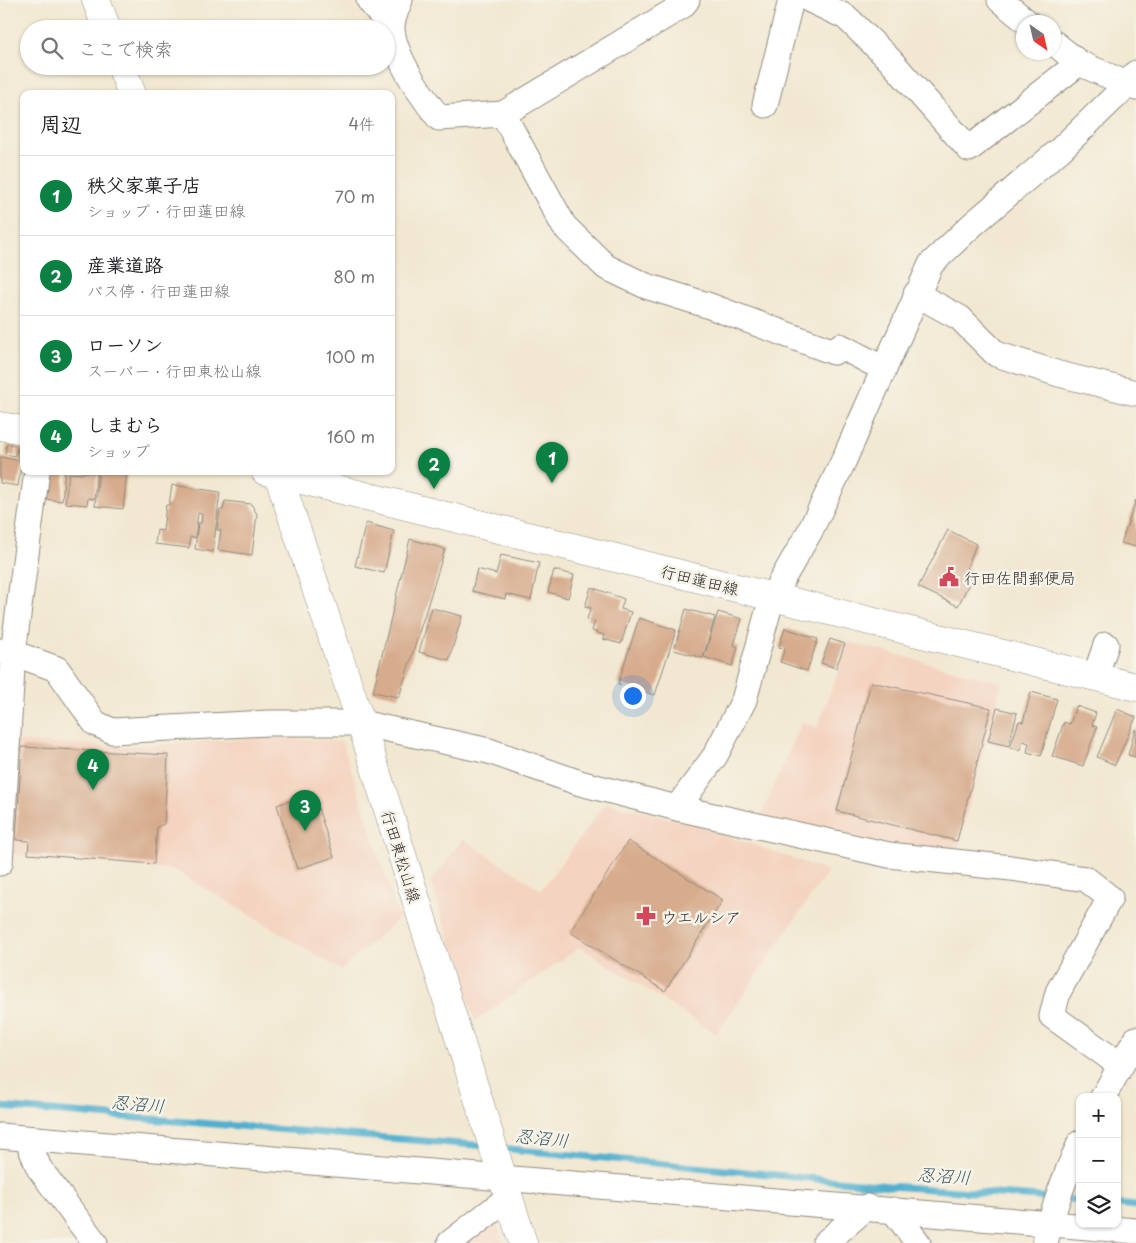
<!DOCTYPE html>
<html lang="ja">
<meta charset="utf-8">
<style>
:root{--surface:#fff;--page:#f2f2f2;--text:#202124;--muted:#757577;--line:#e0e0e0;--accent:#0b8043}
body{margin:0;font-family:"Playpen Sans","Klee One",sans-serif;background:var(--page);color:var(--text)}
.controls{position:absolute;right:15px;bottom:15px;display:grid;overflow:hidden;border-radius:10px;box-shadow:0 1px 4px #0004}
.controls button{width:45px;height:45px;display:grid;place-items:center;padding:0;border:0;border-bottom:1px solid var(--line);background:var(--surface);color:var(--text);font:25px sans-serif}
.compass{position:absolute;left:1016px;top:15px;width:45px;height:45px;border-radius:50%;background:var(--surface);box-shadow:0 1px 4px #0004;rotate:146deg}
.you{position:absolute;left:632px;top:695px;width:18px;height:18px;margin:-12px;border:4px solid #fff;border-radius:50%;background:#1a73e8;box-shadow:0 0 0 8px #1a73e833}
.badge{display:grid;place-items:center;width:32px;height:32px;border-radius:50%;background:var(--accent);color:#fff;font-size:16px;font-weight:700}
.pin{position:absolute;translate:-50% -41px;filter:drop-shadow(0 1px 2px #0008)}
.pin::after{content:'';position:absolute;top:26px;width:18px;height:15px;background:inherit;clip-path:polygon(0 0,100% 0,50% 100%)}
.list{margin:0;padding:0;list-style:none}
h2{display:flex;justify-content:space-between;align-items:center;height:65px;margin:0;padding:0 20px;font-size:21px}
h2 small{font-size:16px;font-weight:400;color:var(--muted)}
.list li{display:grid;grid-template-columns:32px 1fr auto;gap:15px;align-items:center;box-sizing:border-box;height:80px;padding:0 20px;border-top:1px solid var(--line)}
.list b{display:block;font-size:19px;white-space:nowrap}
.list p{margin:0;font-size:16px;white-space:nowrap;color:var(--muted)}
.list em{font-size:16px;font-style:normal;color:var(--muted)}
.icon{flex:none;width:28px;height:28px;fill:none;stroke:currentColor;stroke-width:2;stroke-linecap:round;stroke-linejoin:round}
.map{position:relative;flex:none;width:1136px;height:1243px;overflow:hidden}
.search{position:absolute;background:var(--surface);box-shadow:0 1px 4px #0004;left:20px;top:20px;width:375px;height:55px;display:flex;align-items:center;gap:12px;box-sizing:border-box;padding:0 18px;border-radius:28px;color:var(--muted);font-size:19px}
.panel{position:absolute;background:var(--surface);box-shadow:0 1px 4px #0004;left:20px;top:90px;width:375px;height:385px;border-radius:10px}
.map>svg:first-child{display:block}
.built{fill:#f4d3c0}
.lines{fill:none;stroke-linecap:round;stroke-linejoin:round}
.stream{stroke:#51b0cf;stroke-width:7}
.building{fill:#d7ac8d}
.minor-casing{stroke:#8e8a7e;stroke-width:27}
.major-casing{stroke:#8e8a7e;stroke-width:29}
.minor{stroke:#fff;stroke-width:25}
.major{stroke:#fff;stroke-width:28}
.labels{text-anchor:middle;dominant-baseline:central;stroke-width:5;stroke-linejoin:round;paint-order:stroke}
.poi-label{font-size:16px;fill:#2b2b2b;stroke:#f7f3e8;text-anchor:start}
.street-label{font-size:16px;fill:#2b2b2b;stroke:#f7f3e8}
.water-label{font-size:18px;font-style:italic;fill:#385a64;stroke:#f7f3e8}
</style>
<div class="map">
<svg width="1136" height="1243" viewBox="0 0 1136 1243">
<rect width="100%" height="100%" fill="#f7f3e8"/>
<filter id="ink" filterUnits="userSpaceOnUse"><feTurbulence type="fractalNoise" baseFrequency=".02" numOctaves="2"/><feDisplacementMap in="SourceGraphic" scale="10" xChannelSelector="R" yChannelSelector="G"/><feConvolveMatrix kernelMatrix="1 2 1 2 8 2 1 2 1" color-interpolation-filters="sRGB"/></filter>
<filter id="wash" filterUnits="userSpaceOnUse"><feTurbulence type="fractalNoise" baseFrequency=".0096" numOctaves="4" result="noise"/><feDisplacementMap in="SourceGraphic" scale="20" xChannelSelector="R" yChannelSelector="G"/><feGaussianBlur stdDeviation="1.12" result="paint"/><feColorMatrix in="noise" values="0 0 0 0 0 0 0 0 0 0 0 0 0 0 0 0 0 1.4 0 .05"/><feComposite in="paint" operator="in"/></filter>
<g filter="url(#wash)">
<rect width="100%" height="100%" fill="#f2e8d1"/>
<g class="built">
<polygon points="849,642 1002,683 956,855 759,820 802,722 817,728"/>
<polygon points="266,737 342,741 399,918 341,970 175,870 5,853 11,741 121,747"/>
<polygon points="606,803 695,824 828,871 716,1034 580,947 475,1021 431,882 463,839 541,890"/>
<polygon points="496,1222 503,1243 454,1243"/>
</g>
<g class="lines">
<g class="stream">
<polyline points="0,1107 487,1146"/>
<polyline points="500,1148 890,1186 1080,1200"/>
<polyline points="1117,1204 1136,1206"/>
</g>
</g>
<g id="blocks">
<g class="building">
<polygon points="7,444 17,445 15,456 5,454"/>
<polygon points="18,448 24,449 24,458 17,457"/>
<polygon points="0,457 22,461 18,486 0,483"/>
<polygon points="44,471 65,471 62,501 42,499"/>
<polygon points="99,471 127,471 123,509 95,506"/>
<polygon points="83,472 97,473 94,499 88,498 87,505 65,503 69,473 83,474"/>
<polygon points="172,485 220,492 213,552 195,549 198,523 201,523 202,514 198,513 195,538 190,537 189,548 155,544 157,530 163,531 166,505 169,505"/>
<polygon points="1136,500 1136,547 1121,543"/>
<polygon points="225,501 251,504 257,514 252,555 218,550 221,530 217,530 220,510 223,510"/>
<polygon points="366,523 394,531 384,573 355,566"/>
<polygon points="948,530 976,544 967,569 974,573 958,606 918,587"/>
<polygon points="410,539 445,549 399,697 373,692"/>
<polygon points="501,555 539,563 531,600 506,594 505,599 472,591 477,569 496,574"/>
<polygon points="554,570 574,575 568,598 548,592"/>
<polygon points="591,587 624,599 621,609 631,612 621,644 603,639 604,635 592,631 595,621 587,619 591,608 585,607"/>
<polygon points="432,608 462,616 449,660 419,652"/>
<polygon points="686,609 715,617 703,658 674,650"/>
<polygon points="718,612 742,619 734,645 738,647 732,666 704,657"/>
<polygon points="639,618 676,630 655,695 618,684"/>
<polygon points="785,628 818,639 807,671 780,662 785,649 779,647"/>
<polygon points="830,639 845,644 836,668 821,663"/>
<polygon points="871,682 991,708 957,841 837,811"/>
<polygon points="1031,692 1057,699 1041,756 1027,752 1029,743 1023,741 1020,750 1010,747 1019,721 1023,722"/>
<polygon points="1076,706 1096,713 1092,725 1097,727 1083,766 1052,756 1064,722 1070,724"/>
<polygon points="997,708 1017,713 1009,746 988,741"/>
<polygon points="1117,709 1136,717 1115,765 1097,757"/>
<polygon points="1135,729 1136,729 1136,757 1128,755"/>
<polygon points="22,747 168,755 164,824 157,827 154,864 28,854 29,841 16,840"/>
<polygon points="313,793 334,857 297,869 277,805"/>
<polygon points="628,841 723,900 665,991 570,932"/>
</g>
</g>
</g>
<g filter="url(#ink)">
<use href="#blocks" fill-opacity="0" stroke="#8e8a7e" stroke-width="1"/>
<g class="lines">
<defs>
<g id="minor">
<polyline points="369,0 391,28"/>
<path d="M 400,0 C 397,8 391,21 392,30 C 395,59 421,95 439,118 L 503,114 L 564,226 L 606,267 L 646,286 L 707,305 L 834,352 L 840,346 L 884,369 L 844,460 L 810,531 L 772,597 L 744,700 L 715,756 L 677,808"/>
<polyline points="810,0 846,17 890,60 969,149 1079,63"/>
<polyline points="1000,0 1027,22"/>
<polyline points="1054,43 1079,63 1136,88"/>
<polyline points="765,105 791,0"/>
<polyline points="503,114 682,6 687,0"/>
<polyline points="916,294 960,318 996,354 1059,374 1136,393"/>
<polyline points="884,369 931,264 972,225 1061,149 1127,85 1136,73"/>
<polyline points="0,651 13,653 57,669 95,723 112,731 269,723 361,723 489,751 580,783 677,808 889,855 1011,868 1086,879 1110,898 1058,992 1052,1016 1120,1065"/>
<polyline points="1095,677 1106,645"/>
<polyline points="0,863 13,653 37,471"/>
<polyline points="1103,1097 1136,1039"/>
<polyline points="0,1136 1136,1231"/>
<polyline points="27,1139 39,1168 95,1243"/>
<polyline points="893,1210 918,1243"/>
<polyline points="450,1243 508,1198"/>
<polyline points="825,1243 867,1207"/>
<path d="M 1045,1243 C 1053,1209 1065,1175 1080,1143"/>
</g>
<g id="major">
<polyline points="96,0 107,29"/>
<polyline points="121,66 132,94"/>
<polyline points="0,426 24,430"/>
<polyline points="265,471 1136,687"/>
<polyline points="277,471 361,723 523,1243"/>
</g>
</defs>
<use href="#minor" class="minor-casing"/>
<use href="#major" class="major-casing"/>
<use href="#minor" class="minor"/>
<use href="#major" class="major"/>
</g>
</g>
<defs>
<symbol id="civic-bare" viewBox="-9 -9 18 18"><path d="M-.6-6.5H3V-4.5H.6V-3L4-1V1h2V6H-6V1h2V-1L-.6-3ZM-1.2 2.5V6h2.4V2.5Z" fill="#d1495b" stroke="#f7f3e8" stroke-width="2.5" paint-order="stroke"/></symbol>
<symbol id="pharmacy-bare" viewBox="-9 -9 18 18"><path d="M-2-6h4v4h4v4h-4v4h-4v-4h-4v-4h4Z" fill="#d1495b" stroke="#f7f3e8" stroke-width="2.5" paint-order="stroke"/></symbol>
</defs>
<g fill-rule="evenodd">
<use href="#civic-bare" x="935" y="563" width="28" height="28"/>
<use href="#pharmacy-bare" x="632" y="902" width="28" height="28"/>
</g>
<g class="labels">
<g class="poi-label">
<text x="964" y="577">行田佐間郵便局</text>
<text x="661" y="916">ウエルシア</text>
</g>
<g class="street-label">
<text transform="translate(700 579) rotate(14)">行田蓮田線</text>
<text transform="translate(402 856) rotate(73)">行田東松山線</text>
</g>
<g class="water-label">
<text transform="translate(138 1103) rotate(5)">忍沼川</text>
<text transform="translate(542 1137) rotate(6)">忍沼川</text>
<text transform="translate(944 1175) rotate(4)">忍沼川</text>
</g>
</g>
</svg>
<div class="controls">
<button>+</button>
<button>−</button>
<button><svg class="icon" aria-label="layers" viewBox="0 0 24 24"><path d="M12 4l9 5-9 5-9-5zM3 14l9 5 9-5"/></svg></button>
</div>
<svg class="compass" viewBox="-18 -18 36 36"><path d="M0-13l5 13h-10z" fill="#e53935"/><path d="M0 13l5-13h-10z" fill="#757577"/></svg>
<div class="you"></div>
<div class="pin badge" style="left:552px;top:483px">1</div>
<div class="pin badge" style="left:434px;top:489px">2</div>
<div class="pin badge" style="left:305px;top:831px">3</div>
<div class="pin badge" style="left:93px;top:790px">4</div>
<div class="search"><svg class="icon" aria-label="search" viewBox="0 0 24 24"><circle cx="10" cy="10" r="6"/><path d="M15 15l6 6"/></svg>ここで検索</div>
<section class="panel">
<h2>周辺<small>4件</small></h2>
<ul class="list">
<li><span class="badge">1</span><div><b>秩父家菓子店</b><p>ショップ · 行田蓮田線</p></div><em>70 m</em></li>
<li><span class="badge">2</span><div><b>産業道路</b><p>バス停 · 行田蓮田線</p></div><em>80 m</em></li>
<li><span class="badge">3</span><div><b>ローソン</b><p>スーパー · 行田東松山線</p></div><em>100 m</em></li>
<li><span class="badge">4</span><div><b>しまむら</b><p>ショップ</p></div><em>160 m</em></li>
</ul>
</section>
</div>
